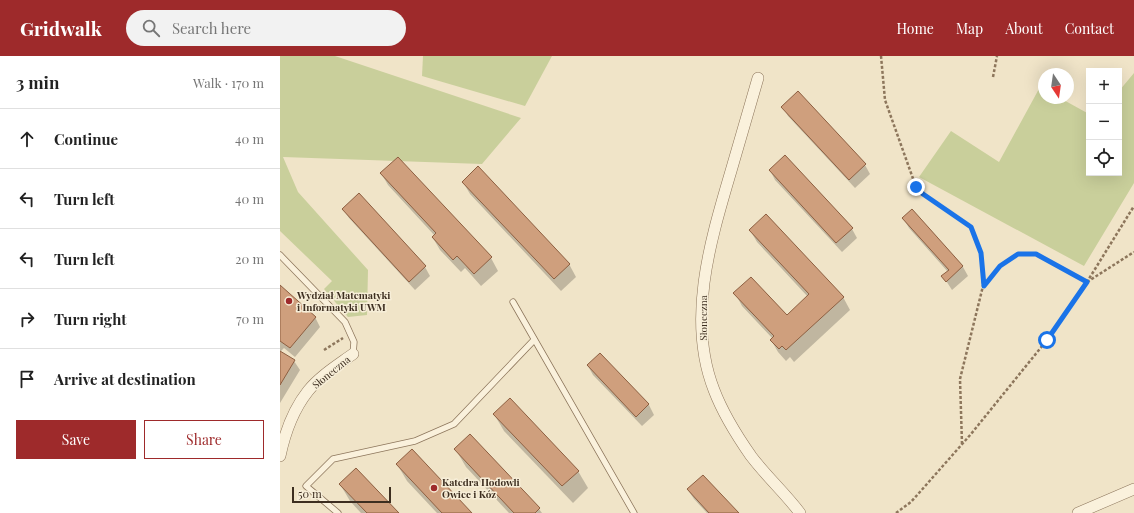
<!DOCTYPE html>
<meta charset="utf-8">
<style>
:root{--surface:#fff;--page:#f2f2f2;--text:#222;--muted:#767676;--line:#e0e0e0;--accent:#9e2a2b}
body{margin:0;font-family:"Playfair Display",serif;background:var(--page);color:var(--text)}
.controls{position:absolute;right:12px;top:12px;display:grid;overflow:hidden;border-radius:0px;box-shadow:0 4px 16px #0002}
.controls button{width:36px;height:36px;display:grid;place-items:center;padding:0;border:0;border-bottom:1px solid var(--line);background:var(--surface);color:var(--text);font:20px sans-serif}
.compass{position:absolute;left:758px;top:12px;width:36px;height:36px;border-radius:50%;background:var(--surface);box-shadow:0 4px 16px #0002;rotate:167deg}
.scale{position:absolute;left:12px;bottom:10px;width:99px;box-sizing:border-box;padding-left:4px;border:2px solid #3d2e20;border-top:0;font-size:11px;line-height:14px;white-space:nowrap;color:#3d2e20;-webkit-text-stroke:3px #f7eed8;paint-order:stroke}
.stop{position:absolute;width:12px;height:12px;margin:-9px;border:3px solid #1a73e8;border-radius:50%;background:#fff}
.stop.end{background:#1a73e8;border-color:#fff;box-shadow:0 1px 4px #0008}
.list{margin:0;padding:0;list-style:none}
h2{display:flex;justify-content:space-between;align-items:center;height:52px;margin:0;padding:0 16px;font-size:17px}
h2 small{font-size:13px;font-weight:400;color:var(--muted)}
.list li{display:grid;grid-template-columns:26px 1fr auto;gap:12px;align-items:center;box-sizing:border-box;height:60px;padding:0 16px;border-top:1px solid var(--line)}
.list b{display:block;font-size:15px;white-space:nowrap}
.list em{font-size:13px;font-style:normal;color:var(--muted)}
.actions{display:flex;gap:8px;padding:12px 16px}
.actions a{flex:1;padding:9px 0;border:1px solid var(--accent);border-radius:0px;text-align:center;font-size:14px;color:var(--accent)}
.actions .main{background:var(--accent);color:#fff}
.icon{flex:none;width:22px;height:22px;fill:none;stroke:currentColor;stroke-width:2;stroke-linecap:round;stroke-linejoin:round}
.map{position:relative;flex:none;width:854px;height:457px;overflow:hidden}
header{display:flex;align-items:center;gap:24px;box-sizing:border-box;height:56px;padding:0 20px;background:var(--accent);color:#fff}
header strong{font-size:19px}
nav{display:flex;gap:22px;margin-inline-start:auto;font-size:14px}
.search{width:280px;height:36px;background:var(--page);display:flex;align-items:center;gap:10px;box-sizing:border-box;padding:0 14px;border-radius:22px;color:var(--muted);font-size:15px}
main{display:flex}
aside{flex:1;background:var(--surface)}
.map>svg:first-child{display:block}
.green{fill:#c9cf9b}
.shadow{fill:#0003}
.building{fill:#cf9f7d;stroke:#8d5f41}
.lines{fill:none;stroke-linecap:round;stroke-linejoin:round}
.service-casing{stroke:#8d765c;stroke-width:7}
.minor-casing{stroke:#8d765c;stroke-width:12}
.path{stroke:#8d765c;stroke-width:2.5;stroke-dasharray:3 2;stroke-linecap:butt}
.service{stroke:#faf1dc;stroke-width:5.5}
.minor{stroke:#faf1dc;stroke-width:11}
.route{stroke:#1a73e8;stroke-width:5}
.poi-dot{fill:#9e2a2b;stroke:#f7eed8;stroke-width:1.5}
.labels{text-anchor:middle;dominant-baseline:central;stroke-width:3;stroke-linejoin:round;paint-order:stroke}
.poi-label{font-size:10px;font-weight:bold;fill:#3d2e20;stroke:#f7eed8;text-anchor:start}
.street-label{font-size:10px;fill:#3d2e20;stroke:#f7eed8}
</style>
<header>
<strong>Gridwalk</strong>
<div class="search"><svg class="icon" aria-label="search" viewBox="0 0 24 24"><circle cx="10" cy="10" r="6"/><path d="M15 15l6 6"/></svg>Search here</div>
<nav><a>Home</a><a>Map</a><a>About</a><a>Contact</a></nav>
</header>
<main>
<aside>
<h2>3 min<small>Walk · 170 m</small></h2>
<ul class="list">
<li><svg class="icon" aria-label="ahead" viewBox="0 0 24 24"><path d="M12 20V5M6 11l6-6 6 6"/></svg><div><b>Continue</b></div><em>40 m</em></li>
<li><svg class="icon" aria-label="left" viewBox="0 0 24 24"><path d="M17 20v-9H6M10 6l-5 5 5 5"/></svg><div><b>Turn left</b></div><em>40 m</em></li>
<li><svg class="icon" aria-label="left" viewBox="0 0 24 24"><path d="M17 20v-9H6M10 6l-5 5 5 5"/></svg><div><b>Turn left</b></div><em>20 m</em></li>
<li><svg class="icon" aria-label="right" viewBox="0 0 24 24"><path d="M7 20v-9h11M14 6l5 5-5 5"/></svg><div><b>Turn right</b></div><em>70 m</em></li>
<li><svg class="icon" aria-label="arrive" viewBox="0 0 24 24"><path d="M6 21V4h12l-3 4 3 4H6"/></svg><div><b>Arrive at destination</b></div></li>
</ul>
<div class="actions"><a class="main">Save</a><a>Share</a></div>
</aside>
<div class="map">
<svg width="854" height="457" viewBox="0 0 854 457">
<rect width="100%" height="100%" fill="#f0e4c8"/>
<g class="green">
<polygon points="0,0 55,0 241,62 202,108 3,101 18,136 88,214 87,259 68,261 44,233 52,225 0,175"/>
<polygon points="143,0 272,0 245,50 142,20"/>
<polygon points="854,17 854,127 804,210 639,121 671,75 719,106 760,31 764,33 764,42 780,42 809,58 809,117 839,117 839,35"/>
</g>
<g class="shadow">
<polygon points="503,51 585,109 590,118 575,132 508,60"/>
<polygon points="490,114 572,173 577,182 562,196 495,124"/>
<polygon points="101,117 211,202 218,215 201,230 185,212 181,216 160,194 153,182 155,180 108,129"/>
<polygon points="183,126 289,208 296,221 281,235 190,138"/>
<polygon points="79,138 145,211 150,220 135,234 69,162 63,153"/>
<polygon points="632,154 683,211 688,220 672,234 663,220 668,216 629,172 623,162"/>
<polygon points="470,174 563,241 570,254 514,306 510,301 506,305 498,296 491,284 493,283 462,250 455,237 507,261 528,241 477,186"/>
<polygon points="0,231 35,261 40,271 15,301 4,292 0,296 14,305 20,314 0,347"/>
<polygon points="320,298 369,349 374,359 362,370 313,319 308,310"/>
<polygon points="214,358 298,415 308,432 293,447 224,375"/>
<polygon points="190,380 259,453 262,457 229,457 186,411 176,394"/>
<polygon points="117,408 191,457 157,457 127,425"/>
<polygon points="60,428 117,457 81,457 70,445"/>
<polygon points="408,434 458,457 427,457 414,443"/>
</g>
<g class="building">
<polygon points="518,35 586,108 569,124 501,51"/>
<polygon points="505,99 573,172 556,187 489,114"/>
<polygon points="118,101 212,201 194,218 177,200 173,204 152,181 156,177 100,117"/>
<polygon points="198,110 290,208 274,223 182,126"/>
<polygon points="79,137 146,210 129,226 62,153"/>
<polygon points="632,153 683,210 666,226 661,220 669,214 622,162"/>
<polygon points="486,158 564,241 506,294 502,290 499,293 490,284 494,280 453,237 471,221 507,259 529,238 469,174"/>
<polygon points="0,229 36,261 10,292 0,285"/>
<polygon points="0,295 15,304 0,329"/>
<polygon points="320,297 369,348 356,361 307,309"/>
<polygon points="230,342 299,415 282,430 213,358"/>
<polygon points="190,378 260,452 255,457 234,457 174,393"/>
<polygon points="132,393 192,457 162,457 116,408"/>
<polygon points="76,412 119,457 87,457 59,428"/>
<polygon points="423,419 459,457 429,457 407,433"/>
</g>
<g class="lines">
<defs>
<g id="service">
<polyline points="0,199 65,266 74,286 73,298"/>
<polyline points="233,246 354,457"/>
<polyline points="58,457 26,430 53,403 135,385 174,368 254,284"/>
</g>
<g id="minor">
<path d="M 478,22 C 469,53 460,84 451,115 C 431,183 406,263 434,334 C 442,355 457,380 471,400 C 486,420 505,437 520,457"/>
<path d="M 0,400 C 5,376 13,354 28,335 C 40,320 58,309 73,298"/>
<polyline points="798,457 854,433"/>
</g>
</defs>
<use href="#service" class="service-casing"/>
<use href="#minor" class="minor-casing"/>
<g class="path">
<polyline points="601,0 605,44 636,131 643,138 691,171 701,197 703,230"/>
<polyline points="713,21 717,0"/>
<polyline points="44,294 63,282"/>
<polyline points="682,388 680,323 703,230 720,210 738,198 756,198 807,226 854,196"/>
<polyline points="616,457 631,446 691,378 767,284 807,226 854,150"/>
</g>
<use href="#service" class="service"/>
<use href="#minor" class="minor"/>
</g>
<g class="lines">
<polyline class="route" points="636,131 643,138 691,171 701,197 704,230 720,210 738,198 756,198 807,226 767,284"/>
</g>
<g class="poi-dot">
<circle cx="9" cy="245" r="4"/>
<circle cx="154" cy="432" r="4"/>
</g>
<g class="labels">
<g class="poi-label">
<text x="17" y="239">Wydział Matematyki<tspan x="17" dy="12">i Informatyki UWM</tspan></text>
<text x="162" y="426">Katedra Hodowli<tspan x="162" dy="12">Owiec i Kóz</tspan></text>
</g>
<g class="street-label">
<text transform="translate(423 262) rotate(-90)">Słoneczna</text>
<text transform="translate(51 316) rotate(-39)">Słoneczna</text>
</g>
</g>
</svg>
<div class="controls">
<button>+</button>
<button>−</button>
<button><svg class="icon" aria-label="locate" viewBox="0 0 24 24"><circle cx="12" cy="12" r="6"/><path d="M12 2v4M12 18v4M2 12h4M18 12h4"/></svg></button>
</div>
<svg class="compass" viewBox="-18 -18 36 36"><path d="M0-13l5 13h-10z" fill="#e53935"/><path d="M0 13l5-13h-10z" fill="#767676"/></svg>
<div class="scale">50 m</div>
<div class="stop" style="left:767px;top:284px"></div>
<div class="stop end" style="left:636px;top:131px"></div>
</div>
</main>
